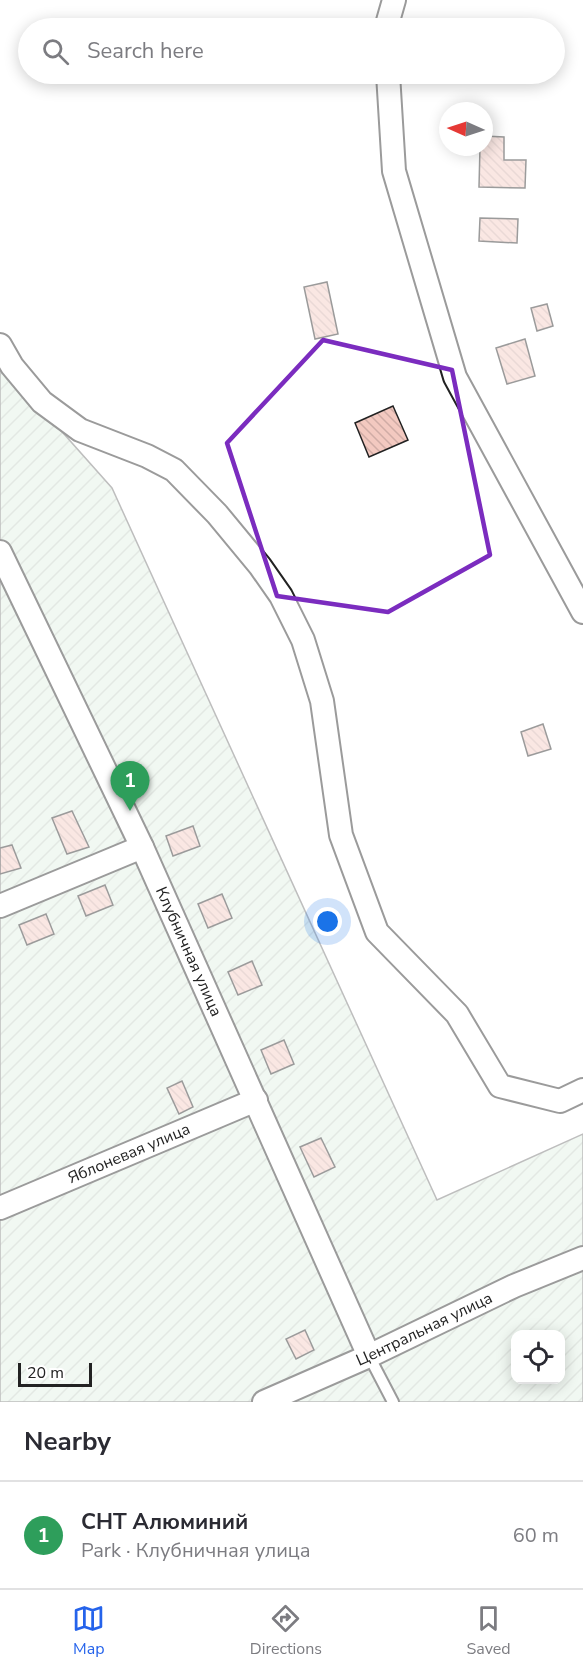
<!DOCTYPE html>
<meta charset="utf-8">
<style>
:root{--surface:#fff;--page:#f7f7f7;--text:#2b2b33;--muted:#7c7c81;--line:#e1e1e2;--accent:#2563eb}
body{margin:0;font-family:"Nunito Sans",sans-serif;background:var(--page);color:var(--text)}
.controls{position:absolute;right:18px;bottom:18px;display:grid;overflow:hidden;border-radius:12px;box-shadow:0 3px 15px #0003}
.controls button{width:54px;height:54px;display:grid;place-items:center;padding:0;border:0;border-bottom:2px solid var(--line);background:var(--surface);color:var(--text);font:30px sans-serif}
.compass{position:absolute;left:439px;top:102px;width:54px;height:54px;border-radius:50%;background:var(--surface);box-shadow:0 3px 15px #0003;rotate:273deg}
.scale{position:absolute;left:18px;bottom:15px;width:74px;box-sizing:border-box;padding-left:6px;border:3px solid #222;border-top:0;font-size:16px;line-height:21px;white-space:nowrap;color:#222;-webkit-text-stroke:4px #fff;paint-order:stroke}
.you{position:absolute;left:328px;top:922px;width:21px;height:21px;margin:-15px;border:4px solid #fff;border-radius:50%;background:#1a73e8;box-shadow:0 0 0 9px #1a73e833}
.badge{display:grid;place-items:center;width:39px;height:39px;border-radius:50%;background:var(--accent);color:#fff;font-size:20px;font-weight:700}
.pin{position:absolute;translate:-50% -50px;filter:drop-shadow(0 2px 3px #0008)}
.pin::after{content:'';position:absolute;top:32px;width:21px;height:18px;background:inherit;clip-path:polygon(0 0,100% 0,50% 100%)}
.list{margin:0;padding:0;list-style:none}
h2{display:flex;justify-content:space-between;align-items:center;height:78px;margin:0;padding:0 24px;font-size:26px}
h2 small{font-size:20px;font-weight:400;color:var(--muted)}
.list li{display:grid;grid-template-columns:39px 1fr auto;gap:18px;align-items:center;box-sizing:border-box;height:108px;padding:0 24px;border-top:2px solid var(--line)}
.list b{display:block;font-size:22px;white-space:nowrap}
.list p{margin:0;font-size:20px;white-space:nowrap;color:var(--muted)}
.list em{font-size:20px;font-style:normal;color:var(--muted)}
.icon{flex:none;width:33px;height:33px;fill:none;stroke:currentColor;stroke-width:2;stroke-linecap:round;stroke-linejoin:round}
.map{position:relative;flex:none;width:583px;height:1402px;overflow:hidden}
.search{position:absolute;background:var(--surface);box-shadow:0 3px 15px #0003;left:18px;right:18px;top:18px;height:66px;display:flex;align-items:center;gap:15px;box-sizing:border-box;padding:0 21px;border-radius:33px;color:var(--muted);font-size:22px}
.sheet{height:186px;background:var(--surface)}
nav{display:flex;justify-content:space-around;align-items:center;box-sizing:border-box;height:84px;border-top:2px solid var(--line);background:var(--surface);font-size:16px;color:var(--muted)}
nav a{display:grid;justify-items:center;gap:3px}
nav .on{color:var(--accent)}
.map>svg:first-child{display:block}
.garden{fill:url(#garden-furrows);stroke:#6f6f6f;stroke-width:1.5;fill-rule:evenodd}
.building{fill:url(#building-back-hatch);stroke:#222;stroke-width:1.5}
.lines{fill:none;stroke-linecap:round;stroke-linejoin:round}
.service-casing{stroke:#222;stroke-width:14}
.minor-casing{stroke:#222;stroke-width:26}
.service{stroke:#fff;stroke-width:10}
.minor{stroke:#fff;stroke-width:22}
.marked{fill:none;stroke:#7b2cbf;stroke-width:4.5;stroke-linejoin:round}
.labels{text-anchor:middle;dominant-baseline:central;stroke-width:4.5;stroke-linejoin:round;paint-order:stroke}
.street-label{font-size:16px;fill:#222;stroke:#fff}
</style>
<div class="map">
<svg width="583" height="1402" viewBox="0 0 583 1402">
<defs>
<pattern id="garden-furrows" width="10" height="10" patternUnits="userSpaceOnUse" patternTransform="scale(1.5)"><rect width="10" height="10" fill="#e0efe3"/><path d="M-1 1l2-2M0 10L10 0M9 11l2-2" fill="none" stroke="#c0cdc2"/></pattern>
<pattern id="building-back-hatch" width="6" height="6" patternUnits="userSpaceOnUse" patternTransform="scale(1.5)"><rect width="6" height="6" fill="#f3c9c0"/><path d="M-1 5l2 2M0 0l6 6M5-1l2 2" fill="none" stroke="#d0aca5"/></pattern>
</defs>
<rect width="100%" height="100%" fill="#fff"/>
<path class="garden" d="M 0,362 L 112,488 L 437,1200 L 583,1134 L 583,1402 L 0,1402 ZM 516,1334 L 560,1334 L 560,1380 L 516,1380 Z"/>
<g class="building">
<polygon points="484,136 504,137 504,160 526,160 525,188 479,187 480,147 484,147"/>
<polygon points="480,218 518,219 517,243 479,241"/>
<polygon points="327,282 338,334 315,339 304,287"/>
<polygon points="547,304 553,326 537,331 531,308"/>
<polygon points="525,339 535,376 507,384 496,348"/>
<polygon points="393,406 408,440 369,457 355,423"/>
<polygon points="543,724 551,749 528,756 521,732"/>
<polygon points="72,811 89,847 67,854 52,818"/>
<polygon points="193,826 200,846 173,856 166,836"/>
<polygon points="12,845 21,868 0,874 0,848"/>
<polygon points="105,885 113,905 86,916 78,896"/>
<polygon points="222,894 232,918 208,928 198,904"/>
<polygon points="46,914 54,934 27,945 19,925"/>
<polygon points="252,961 262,985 238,995 228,972"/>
<polygon points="284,1040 294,1064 271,1074 261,1050"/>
<polygon points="182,1081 193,1107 179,1114 167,1088"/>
<polygon points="321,1138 335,1167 314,1177 300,1147"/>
<polygon points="305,1330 314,1350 296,1359 286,1339"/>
</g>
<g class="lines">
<defs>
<polyline id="service" points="369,1356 393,1402"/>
<g id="minor">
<polyline points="386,28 394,0"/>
<polyline points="388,74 394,171 455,377 583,612"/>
<polyline points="0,345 12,366 42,402 80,430 147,456 174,470 217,514 260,566 281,596 303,640 322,701 341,835 377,932 457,1014 500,1086 560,1101 583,1090"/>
<path id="s1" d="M 0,552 L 142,847 L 369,1356"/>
<polyline points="0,906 142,847"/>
<path id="s2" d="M 0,1208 L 256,1100"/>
<path id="s3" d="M 264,1402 L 369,1356 L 514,1286 L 583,1258"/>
</g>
</defs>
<use href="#service" class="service-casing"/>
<use href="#minor" class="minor-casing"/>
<use href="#service" class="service"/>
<use href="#minor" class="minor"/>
</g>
<path d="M0 0H583V1402H0ZM 323,340 L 452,370 L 490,555 L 388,612 L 277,596 L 227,443 Z" fill="#fff" fill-opacity=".55" fill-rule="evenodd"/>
<path class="marked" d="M 323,340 L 452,370 L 490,555 L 388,612 L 277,596 L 227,443 Z"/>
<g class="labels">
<g class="street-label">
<text stroke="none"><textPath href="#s1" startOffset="442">Клубничная улица</textPath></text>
<text stroke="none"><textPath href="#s2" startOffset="140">Яблоневая улица</textPath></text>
<text stroke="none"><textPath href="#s3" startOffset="176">Центральная улица</textPath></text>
</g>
</g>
</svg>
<div class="controls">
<button><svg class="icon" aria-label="locate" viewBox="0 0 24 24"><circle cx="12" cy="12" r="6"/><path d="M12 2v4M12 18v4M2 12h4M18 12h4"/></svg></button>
</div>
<svg class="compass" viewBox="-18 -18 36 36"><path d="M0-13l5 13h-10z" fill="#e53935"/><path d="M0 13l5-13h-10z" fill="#7c7c81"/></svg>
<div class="scale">20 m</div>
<div class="you"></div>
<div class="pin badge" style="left:130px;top:811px;background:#2e9e5b">1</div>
<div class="search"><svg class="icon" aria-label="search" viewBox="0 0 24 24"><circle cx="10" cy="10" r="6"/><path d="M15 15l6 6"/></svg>Search here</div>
</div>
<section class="sheet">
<h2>Nearby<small></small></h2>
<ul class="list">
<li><span class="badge" style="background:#2e9e5b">1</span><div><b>СНТ Алюминий</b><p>Park · Клубничная улица</p></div><em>60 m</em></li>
</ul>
</section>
<nav>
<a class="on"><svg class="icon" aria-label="map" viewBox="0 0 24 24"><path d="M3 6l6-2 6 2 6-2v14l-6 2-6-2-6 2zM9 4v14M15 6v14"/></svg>Map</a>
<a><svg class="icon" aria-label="directions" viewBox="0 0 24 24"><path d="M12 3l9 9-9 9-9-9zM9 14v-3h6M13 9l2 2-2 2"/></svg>Directions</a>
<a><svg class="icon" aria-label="saved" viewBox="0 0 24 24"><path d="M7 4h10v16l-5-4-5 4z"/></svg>Saved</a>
</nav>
